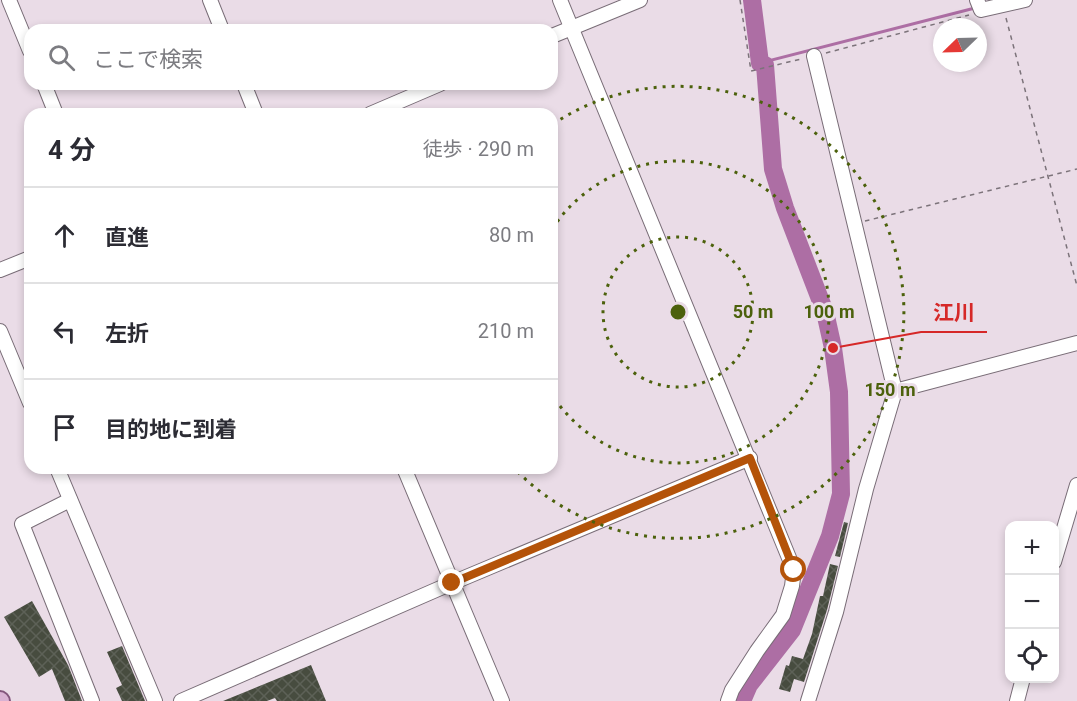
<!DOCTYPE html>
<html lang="ja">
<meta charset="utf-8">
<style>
:root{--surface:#fff;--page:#f2f2f3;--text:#2b2b33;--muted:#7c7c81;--line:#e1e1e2}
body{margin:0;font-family:Roboto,"Noto Sans JP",sans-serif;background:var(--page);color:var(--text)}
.controls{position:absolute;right:18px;bottom:18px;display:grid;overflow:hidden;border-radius:12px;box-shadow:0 3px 9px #0003}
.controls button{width:54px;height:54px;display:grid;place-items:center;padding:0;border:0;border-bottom:2px solid var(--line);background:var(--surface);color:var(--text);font:30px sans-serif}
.compass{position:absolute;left:933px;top:18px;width:54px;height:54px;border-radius:50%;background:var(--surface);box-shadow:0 3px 9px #0003;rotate:247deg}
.stop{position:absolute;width:18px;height:18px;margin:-14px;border:4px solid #b45309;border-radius:50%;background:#fff}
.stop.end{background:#b45309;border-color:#fff;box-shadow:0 2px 6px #0008}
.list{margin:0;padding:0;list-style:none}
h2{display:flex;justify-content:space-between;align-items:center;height:78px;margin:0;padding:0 24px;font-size:26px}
h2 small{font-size:20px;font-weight:400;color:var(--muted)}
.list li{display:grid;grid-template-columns:39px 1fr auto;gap:18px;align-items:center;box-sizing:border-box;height:96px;padding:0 24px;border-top:2px solid var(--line)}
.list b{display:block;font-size:22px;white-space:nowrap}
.list em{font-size:20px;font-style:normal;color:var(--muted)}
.icon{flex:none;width:33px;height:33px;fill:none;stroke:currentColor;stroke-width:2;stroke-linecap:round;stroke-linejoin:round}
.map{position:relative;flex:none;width:1077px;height:701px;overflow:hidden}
.search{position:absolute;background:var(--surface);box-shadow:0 3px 9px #0003;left:24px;top:24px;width:534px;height:66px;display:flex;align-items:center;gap:15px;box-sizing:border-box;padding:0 21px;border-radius:18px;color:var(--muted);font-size:22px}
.panel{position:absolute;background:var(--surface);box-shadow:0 3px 9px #0003;left:24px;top:108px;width:534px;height:366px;border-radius:18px}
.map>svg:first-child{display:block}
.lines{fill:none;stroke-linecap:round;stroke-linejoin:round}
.stream{stroke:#ad6ea4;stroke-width:3}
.river{stroke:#ad6ea4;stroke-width:18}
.building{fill:url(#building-cross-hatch)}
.minor-casing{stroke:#796d77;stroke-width:16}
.major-casing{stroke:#82557b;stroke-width:20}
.path{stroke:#7c737a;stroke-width:1.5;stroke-dasharray:4.5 4.5;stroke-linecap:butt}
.minor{stroke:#fff;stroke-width:14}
.major{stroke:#d9b2d3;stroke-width:16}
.route{stroke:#b45309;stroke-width:8}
.ring{fill:none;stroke:#4c610c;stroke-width:3;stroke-dasharray:3 6}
.centre{fill:#4c610c;stroke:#eadce7;stroke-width:3}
.ring-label{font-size:18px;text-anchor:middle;font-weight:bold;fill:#4c610c;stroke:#eadce7;stroke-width:6;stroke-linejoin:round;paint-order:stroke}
.leader{fill:none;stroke:#d62828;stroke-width:2}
.callout-dot{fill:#d62828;stroke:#eadce7;stroke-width:2}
.callout-label{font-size:21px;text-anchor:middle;font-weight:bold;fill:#d62828;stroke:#eadce7;stroke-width:6;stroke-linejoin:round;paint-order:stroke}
</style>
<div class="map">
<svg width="1077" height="701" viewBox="0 0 1077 701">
<defs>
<pattern id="building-cross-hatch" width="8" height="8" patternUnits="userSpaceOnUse" patternTransform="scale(1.5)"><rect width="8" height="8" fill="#474c3f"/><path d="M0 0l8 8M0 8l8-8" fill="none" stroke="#5d6157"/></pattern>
</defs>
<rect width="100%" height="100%" fill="#eadce7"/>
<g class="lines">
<polyline class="stream" points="760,63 975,8"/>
<polyline class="river" points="742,701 749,685 792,630 830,536 841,494 839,392 833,348 825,312 785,208 773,169 765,65 760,63 752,0"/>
</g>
<g class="building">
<polygon points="844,522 848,523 840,557 835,556"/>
<polygon points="830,564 838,566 827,610 804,682 794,679 790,692 779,689 786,665 789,666 792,656 803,659 812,634 820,596 823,596"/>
<polygon points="32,601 68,665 82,701 65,701 52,669 39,677 4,617"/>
<polygon points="122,646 145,701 122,701 116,688 122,685 107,652"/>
<polygon points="311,665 326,701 277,701 275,698 267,701 223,701"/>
</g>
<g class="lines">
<defs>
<g id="minor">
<polyline points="9,0 30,51"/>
<polyline points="210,0 222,30"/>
<polyline points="560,0 794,570 792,586 783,615 757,651 732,690 728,701"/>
<polyline points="977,0 981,10 1025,0"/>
<polyline points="552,36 640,0"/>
<polyline points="44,84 56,114"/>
<polyline points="244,84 256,114"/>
<polyline points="370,114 440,84"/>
<polyline points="0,270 30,258"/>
<polyline points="0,331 30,403"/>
<polyline points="895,391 1077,343"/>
<polyline points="57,468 155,701"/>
<polyline points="404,468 502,701"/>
<polyline points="70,500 22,524 92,701"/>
<polyline points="1054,562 1077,485"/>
<polyline points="181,701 452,583 750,458"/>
<polyline points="808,701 836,612 866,489 895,391 814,56"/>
<polyline points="1017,701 1023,678"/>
</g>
<polyline id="major" points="0,700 1,701"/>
</defs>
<use href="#minor" class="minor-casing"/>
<use href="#major" class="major-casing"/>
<g class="path">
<polyline points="740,0 751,71 801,59"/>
<polyline points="1006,18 1077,286"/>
<polyline points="826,53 969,15"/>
<polyline points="865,221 1077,169"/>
</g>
<use href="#minor" class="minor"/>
<use href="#major" class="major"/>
</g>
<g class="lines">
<polyline class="route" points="452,583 750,458 794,570"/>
</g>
<g class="ring">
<circle cx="678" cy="312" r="75"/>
<path d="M552 229A151 151 0 1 1 552 395"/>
<path d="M553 124A226 226 0 1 1 515 469"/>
</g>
<circle cx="678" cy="312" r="9" class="centre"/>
<g class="ring-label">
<text x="753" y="318">50 m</text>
<text x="829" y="318">100 m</text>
<text x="890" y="396">150 m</text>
</g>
<path class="leader" d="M833 348L921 332H987"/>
<circle class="callout-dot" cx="833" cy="348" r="6"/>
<g class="callout-label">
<text x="954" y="320">江川</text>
</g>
</svg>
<div class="controls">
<button>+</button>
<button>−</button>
<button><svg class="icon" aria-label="locate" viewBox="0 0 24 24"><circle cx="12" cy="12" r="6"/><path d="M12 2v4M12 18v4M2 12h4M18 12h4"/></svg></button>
</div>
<svg class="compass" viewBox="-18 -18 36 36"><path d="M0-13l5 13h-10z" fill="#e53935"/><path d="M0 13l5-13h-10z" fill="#7c7c81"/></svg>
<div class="stop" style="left:794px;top:570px"></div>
<div class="stop end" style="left:452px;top:583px"></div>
<div class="search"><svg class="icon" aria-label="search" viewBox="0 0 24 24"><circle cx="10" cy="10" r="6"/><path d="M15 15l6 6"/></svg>ここで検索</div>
<section class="panel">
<h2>4 分<small>徒歩 · 290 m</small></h2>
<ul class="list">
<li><svg class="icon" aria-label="ahead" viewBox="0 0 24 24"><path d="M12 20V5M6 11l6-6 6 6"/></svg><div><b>直進</b></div><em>80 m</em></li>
<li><svg class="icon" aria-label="left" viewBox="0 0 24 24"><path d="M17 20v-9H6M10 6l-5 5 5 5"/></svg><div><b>左折</b></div><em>210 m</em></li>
<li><svg class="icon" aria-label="arrive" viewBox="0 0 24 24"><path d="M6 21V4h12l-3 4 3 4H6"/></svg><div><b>目的地に到着</b></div></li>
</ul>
</section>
</div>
